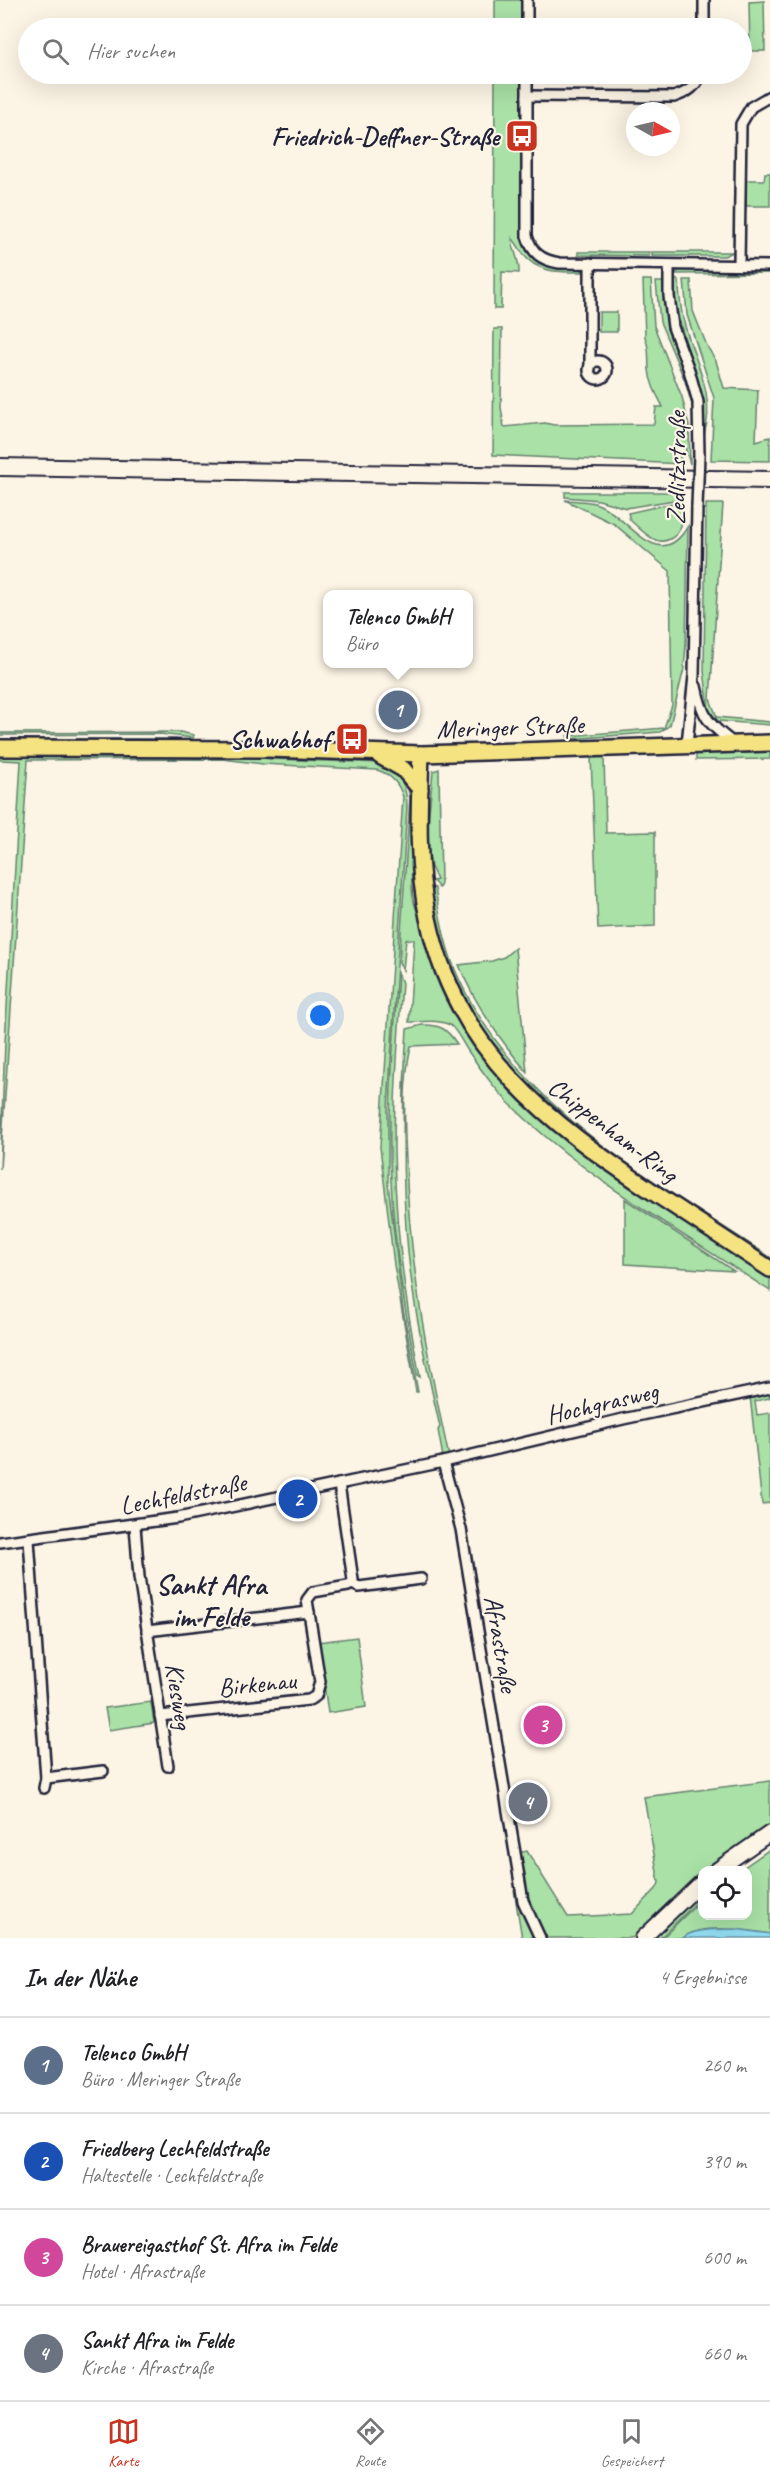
<!DOCTYPE html>
<html lang="de">
<meta charset="utf-8">
<style>
:root{--surface:#fff;--page:#f6f6f6;--text:#202124;--muted:#757577;--line:#e0e0e0;--accent:#c8321e}
body{margin:0;font-family:Caveat,sans-serif;background:var(--page);color:var(--text)}
.controls{position:absolute;right:18px;bottom:18px;display:grid;overflow:hidden;border-radius:12px;box-shadow:0 6px 24px #0002}
.controls button{width:54px;height:54px;display:grid;place-items:center;padding:0;border:0;border-bottom:2px solid var(--line);background:var(--surface);color:var(--text);font:30px sans-serif}
.compass{position:absolute;left:626px;top:102px;width:54px;height:54px;border-radius:50%;background:var(--surface);box-shadow:0 6px 24px #0002;rotate:98deg}
.you{position:absolute;left:321px;top:1016px;width:21px;height:21px;margin:-15px;border:4px solid #fff;border-radius:50%;background:#1a73e8;box-shadow:0 0 0 9px #1a73e833}
.badge{display:grid;place-items:center;width:39px;height:39px;border-radius:50%;background:var(--accent);color:#fff;font-size:20px;font-weight:700}
.pin{position:absolute;translate:-50% -50%;border:3px solid #fff;box-shadow:0 2px 6px #0006}
.popup{position:absolute;left:323px;top:590px;width:150px;height:78px;box-sizing:border-box;display:grid;place-content:center;border-radius:12px;background:var(--surface);filter:drop-shadow(0 2px 4px #0005);font-size:20px;white-space:nowrap;color:var(--muted)}
.popup b{font-size:22px;color:var(--text)}
.popup::after{content:'';position:absolute;left:50%;top:100%;margin-left:-12px;border:12px solid transparent;border-top-color:var(--surface)}
.list{margin:0;padding:0;list-style:none}
h2{display:flex;justify-content:space-between;align-items:center;height:78px;margin:0;padding:0 24px;font-size:26px}
h2 small{font-size:20px;font-weight:400;color:var(--muted)}
.list li{display:grid;grid-template-columns:39px 1fr auto;gap:18px;align-items:center;box-sizing:border-box;height:96px;padding:0 24px;border-top:2px solid var(--line)}
.list b{display:block;font-size:22px;white-space:nowrap}
.list p{margin:0;font-size:20px;white-space:nowrap;color:var(--muted)}
.list em{font-size:20px;font-style:normal;color:var(--muted)}
.icon{flex:none;width:33px;height:33px;fill:none;stroke:currentColor;stroke-width:2;stroke-linecap:round;stroke-linejoin:round}
.map{position:relative;flex:none;width:770px;height:1938px;overflow:hidden}
.search{position:absolute;background:var(--surface);box-shadow:0 6px 24px #0002;left:18px;right:18px;top:18px;height:66px;display:flex;align-items:center;gap:15px;box-sizing:border-box;padding:0 21px;border-radius:33px;color:var(--muted);font-size:22px}
.sheet{height:462px;background:var(--surface)}
nav{display:flex;justify-content:space-around;align-items:center;box-sizing:border-box;height:84px;border-top:2px solid var(--line);background:var(--surface);font-size:16px;color:var(--muted)}
nav a{display:grid;justify-items:center;gap:3px}
nav .on{color:var(--accent)}
.map>svg:first-child{display:block}
.green{fill:#a9e1a6;stroke:#668270;stroke-width:1.5}
.water{fill:#92ddf2;stroke:#6592a9;stroke-width:1.5}
.lines{fill:none;stroke-linecap:round;stroke-linejoin:round}
.street-casing{stroke:#22223b;stroke-width:14}
.secondary-casing{stroke:#22223b;stroke-width:18}
.primary-casing{stroke:#22223b;stroke-width:20}
.street{stroke:#fcf5e5;stroke-width:9}
.secondary{stroke:#fcf5e5;stroke-width:14}
.primary{stroke:#f5e382;stroke-width:15}
.rail{stroke:#22223b;stroke-width:2}
.street-bridge-casing{stroke:#22223b;stroke-width:14;stroke-linecap:butt}
.street-bridge{stroke:#fcf5e5;stroke-width:9}
.labels{text-anchor:middle;dominant-baseline:central;stroke-width:4.5;stroke-linejoin:round;paint-order:stroke}
.poi-label{font-size:26px;font-weight:bold;fill:#22223b;stroke:#fcf5e5;text-anchor:end}
.street-label{font-size:26px;fill:#22223b;stroke:#fcf5e5}
.quarter-label{font-size:28px;font-weight:bold;fill:#22223b;stroke:#fcf5e5}
</style>
<div class="map">
<svg width="770" height="1938" viewBox="0 0 770 1938">
<rect width="100%" height="100%" fill="#fcf5e5"/>
<filter id="ink" filterUnits="userSpaceOnUse"><feTurbulence type="fractalNoise" baseFrequency=".0167" numOctaves="2"/><feDisplacementMap in="SourceGraphic" scale="12" xChannelSelector="R" yChannelSelector="G"/><feConvolveMatrix kernelMatrix="1 2 1 2 8 2 1 2 1" color-interpolation-filters="sRGB"/></filter>
<g filter="url(#ink)">
<g class="green">
<rect x="495" y="0" width="27" height="28"/>
<polygon points="764,1 765,51 750,51 749,2"/>
<path d="M 495,74 L 521,74 L 521,222 C 523,249 531,266 562,267 C 571,267 578,266 585,272 C 562,272 538,274 523,254 C 519,248 516,242 512,238 C 513,251 520,260 519,273 L 502,272 L 501,309 L 494,309 Z"/>
<polygon points="765,173 770,173 770,206 746,206 746,180 764,180"/>
<polygon points="578,252 649,252 649,256 578,255"/>
<polygon points="652,252 733,252 724,256 652,256"/>
<polygon points="681,269 770,270 770,273 675,274"/>
<path d="M 672,278 L 678,280 C 680,294 680,308 684,322 C 693,359 717,395 704,435 C 705,380 676,333 672,278 Z"/>
<path d="M 643,280 L 651,280 L 654,326 L 682,397 L 689,426 L 690,464 L 685,447 L 677,443 L 674,450 L 680,456 L 682,464 L 493,455 L 494,329 L 502,329 L 501,407 L 504,427 L 545,423 L 554,425 L 654,424 L 656,407 L 663,407 C 657,395 650,383 649,370 C 648,358 650,348 645,337 Z"/>
<polygon points="684,280 691,280 693,311 707,346 716,361 724,388 758,390 756,441 770,437 770,461 711,460 714,398 687,315"/>
<path d="M 656,282 L 663,282 C 665,328 688,367 694,412 L 685,381 L 660,322 Z"/>
<rect x="599" y="312" width="18" height="20"/>
<polygon points="565,492 680,492 680,499 626,508 599,500 565,497"/>
<path d="M 565,500 C 576,501 592,500 602,506 C 631,521 660,574 688,526 L 686,644 L 684,669 L 670,725 L 660,732 L 570,739 L 567,736 L 664,728 L 672,705 L 670,571 L 614,524 Z"/>
<path d="M 682,501 C 682,515 685,532 670,539 C 664,542 658,542 652,538 C 644,534 637,526 630,520 L 628,513 Z"/>
<polygon points="706,504 723,504 710,699 717,717 770,722 770,725 718,721 709,710 704,671"/>
<polygon points="180,732 194,735 193,738 160,734 0,735 0,733"/>
<polygon points="0,739 175,739 191,741 0,743"/>
<polygon points="770,751 770,759 696,760 696,753 749,753"/>
<path d="M 0,754 L 236,755 L 271,759 L 385,763 C 401,776 407,786 407,807 L 388,1107 L 388,1183 L 403,1309 L 418,1392 L 416,1392 L 394,1265 L 380,1147 L 403,797 C 399,783 390,774 377,770 L 263,764 L 222,759 L 28,760 L 0,1169 L 5,1042 L 21,761 L 0,760 Z"/>
<polygon points="604,756 606,833 655,832 655,926 598,929 591,757"/>
<polygon points="439,769 441,884 439,888 433,881 437,880 431,867 428,848 428,823 433,771"/>
<path d="M 406,780 C 427,805 397,895 423,920 L 460,1019 L 597,1161 L 770,1277 L 770,1291 C 683,1233 589,1181 514,1108 C 496,1091 482,1071 468,1051 C 463,1044 457,1030 450,1025 C 439,1019 422,1022 409,1022 L 414,940 L 406,939 L 403,970 L 399,962 L 410,798 Z"/>
<path d="M 432,887 L 435,888 C 440,919 446,952 460,981 C 522,1112 654,1180 770,1257 L 770,1263 L 599,1150 L 517,1079 L 474,1019 L 456,985 L 443,953 L 434,919 Z"/>
<path d="M 515,948 L 527,1072 C 500,1040 475,1005 459,965 L 492,961 L 504,957 Z"/>
<path d="M 398,972 L 402,983 C 398,1038 394,1093 394,1149 C 395,1225 405,1302 420,1377 L 417,1375 C 405,1311 394,1246 391,1181 C 387,1111 394,1041 398,972 Z"/>
<path d="M 422,1025 C 440,1024 447,1029 457,1044 L 411,1046 C 403,1082 404,1122 406,1159 C 409,1263 427,1356 449,1457 L 443,1457 L 438,1430 L 440,1427 C 427,1370 414,1311 408,1252 C 401,1178 402,1104 407,1029 Z"/>
<polygon points="625,1199 734,1271 625,1264"/>
<polygon points="770,1392 770,1398 755,1401 757,1415 770,1413 770,1503 762,1504 750,1396"/>
<polygon points="357,1637 366,1707 328,1713 318,1642"/>
<polygon points="151,1702 154,1723 109,1730 105,1708"/>
<path d="M 770,1781 L 770,1825 L 702,1870 L 632,1938 L 547,1938 C 530,1911 524,1883 518,1853 L 527,1851 L 568,1917 L 632,1914 L 656,1889 L 659,1883 L 644,1797 Z"/>
<path d="M 770,1849 L 770,1934 C 749,1930 699,1923 683,1938 L 662,1938 L 702,1899 L 702,1916 L 748,1916 L 748,1870 L 740,1870 Z"/>
<polygon points="702,1889 702,1897 660,1938 651,1938"/>
<polygon points="514,1890 534,1938 522,1938"/>
</g>
<path class="water" d="M 735,1929 L 770,1934 L 770,1938 L 683,1938 C 694,1928 720,1930 735,1929 Z"/>
<g class="lines">
<defs>
<g id="street">
<polyline points="527,0 527,28"/>
<polyline points="704,28 704,0"/>
<path d="M 527,74 L 527,236 C 532,253 541,260 559,263 L 770,266"/>
<path d="M 527,96 L 674,97 C 688,92 696,87 701,74"/>
<polyline points="669,265 669,296 673,327 689,370 698,402 699,455"/>
<polyline points="739,265 741,124 751,107 770,96"/>
<circle cx="598" cy="370" r="9"/>
<polyline points="590,369 590,263"/>
<path d="M 696,686 C 702,716 708,724 732,742"/>
<polyline points="687,744 694,676 697,506"/>
<polyline points="443,1462 461,1529 523,1901 540,1938"/>
<polyline points="135,1526 139,1577 168,1766"/>
<polyline points="29,1540 46,1778 44,1788"/>
<polyline points="0,1542 178,1518 443,1462 623,1419 770,1388"/>
<polyline points="352,1584 359,1587 421,1579"/>
<polyline points="147,1631 309,1612"/>
<polyline points="160,1716 309,1700 316,1696 320,1682 307,1600 313,1592 348,1586 352,1584 353,1580 339,1484"/>
<polyline points="46,1778 103,1771"/>
</g>
<g id="secondary">
<polyline points="717,1870 770,1833"/>
<polyline points="643,1938 702,1882"/>
</g>
<g id="primary">
<polyline points="0,748 268,749 421,754 770,743"/>
<path d="M 421,754 C 419,809 416,863 428,918 C 456,1053 548,1122 656,1194 C 694,1219 732,1244 770,1269"/>
<polyline points="380,756 403,769 420,789"/>
</g>
</defs>
<use href="#street" class="street-casing"/>
<use href="#secondary" class="secondary-casing"/>
<use href="#primary" class="primary-casing"/>
<use href="#street" class="street"/>
<use href="#secondary" class="secondary"/>
<use href="#primary" class="primary"/>
<g class="rail">
<polyline points="0,458 770,471"/>
<polyline points="0,476 770,489"/>
</g>
<defs>
<polyline id="street-bridge" points="697,506 699,455"/>
</defs>
<use href="#street-bridge" class="street-bridge-casing"/>
<use href="#street-bridge" class="street-bridge"/>
</g>
</g>
<defs>
<symbol id="bus-square" viewBox="-11 -11 22 22"><rect x="-9" y="-9" width="18" height="18" rx="4" fill="#c8321e" stroke="#fcf5e5"/><path d="M-5-6H5V4H4V6H2V4H-2V6H-4V4H-5ZM-3.5-4V0h7V-4ZM-3.5 1.2v1.5H-2V1.2ZM2 1.2v1.5H3.5V1.2Z" fill="#fff"/></symbol>
</defs>
<g fill-rule="evenodd">
<use href="#bus-square" x="503" y="117" width="38" height="38"/>
<use href="#bus-square" x="333" y="720" width="38" height="38"/>
</g>
<g class="labels">
<g class="poi-label">
<text x="499" y="136">Friedrich-Deffner-Straße</text>
<text x="329" y="739">Schwabhof</text>
</g>
<g class="street-label">
<text transform="translate(676 468) rotate(-90)">Zedlitzstraße</text>
<text transform="translate(510 727) rotate(-2)">Meringer Straße</text>
<text transform="translate(613 1130) rotate(37)">Chippenham-Ring</text>
<text transform="translate(602 1403) rotate(-13)">Hochgrasweg</text>
<text transform="translate(183 1494) rotate(-11)">Lechfeldstraße</text>
<text transform="translate(501 1644) rotate(80)">Afrastraße</text>
<text transform="translate(257 1684) rotate(-6)">Birkenau</text>
<text transform="translate(179 1696) rotate(81)">Kiesweg</text>
</g>
<g class="quarter-label">
<text x="211" y="1584">Sankt Afra<tspan x="211" dy="32">im Felde</tspan></text>
</g>
</g>
</svg>
<div class="controls">
<button><svg class="icon" aria-label="locate" viewBox="0 0 24 24"><circle cx="12" cy="12" r="6"/><path d="M12 2v4M12 18v4M2 12h4M18 12h4"/></svg></button>
</div>
<svg class="compass" viewBox="-18 -18 36 36"><path d="M0-13l5 13h-10z" fill="#e53935"/><path d="M0 13l5-13h-10z" fill="#757577"/></svg>
<div class="you"></div>
<div class="pin badge" style="left:398px;top:710px;background:#5c6f8a">1</div>
<div class="popup"><b>Telenco GmbH</b>Büro</div>
<div class="pin badge" style="left:298px;top:1499px;background:#1a4fb4">2</div>
<div class="pin badge" style="left:543px;top:1725px;background:#d1479c">3</div>
<div class="pin badge" style="left:528px;top:1802px;background:#6b7280">4</div>
<div class="search"><svg class="icon" aria-label="search" viewBox="0 0 24 24"><circle cx="10" cy="10" r="6"/><path d="M15 15l6 6"/></svg>Hier suchen</div>
</div>
<section class="sheet">
<h2>In der Nähe<small>4 Ergebnisse</small></h2>
<ul class="list">
<li><span class="badge" style="background:#5c6f8a">1</span><div><b>Telenco GmbH</b><p>Büro · Meringer Straße</p></div><em>260 m</em></li>
<li><span class="badge" style="background:#1a4fb4">2</span><div><b>Friedberg Lechfeldstraße</b><p>Haltestelle · Lechfeldstraße</p></div><em>390 m</em></li>
<li><span class="badge" style="background:#d1479c">3</span><div><b>Brauereigasthof St. Afra im Felde</b><p>Hotel · Afrastraße</p></div><em>600 m</em></li>
<li><span class="badge" style="background:#6b7280">4</span><div><b>Sankt Afra im Felde</b><p>Kirche · Afrastraße</p></div><em>660 m</em></li>
</ul>
</section>
<nav>
<a class="on"><svg class="icon" aria-label="map" viewBox="0 0 24 24"><path d="M3 6l6-2 6 2 6-2v14l-6 2-6-2-6 2zM9 4v14M15 6v14"/></svg>Karte</a>
<a><svg class="icon" aria-label="directions" viewBox="0 0 24 24"><path d="M12 3l9 9-9 9-9-9zM9 14v-3h6M13 9l2 2-2 2"/></svg>Route</a>
<a><svg class="icon" aria-label="saved" viewBox="0 0 24 24"><path d="M7 4h10v16l-5-4-5 4z"/></svg>Gespeichert</a>
</nav>
